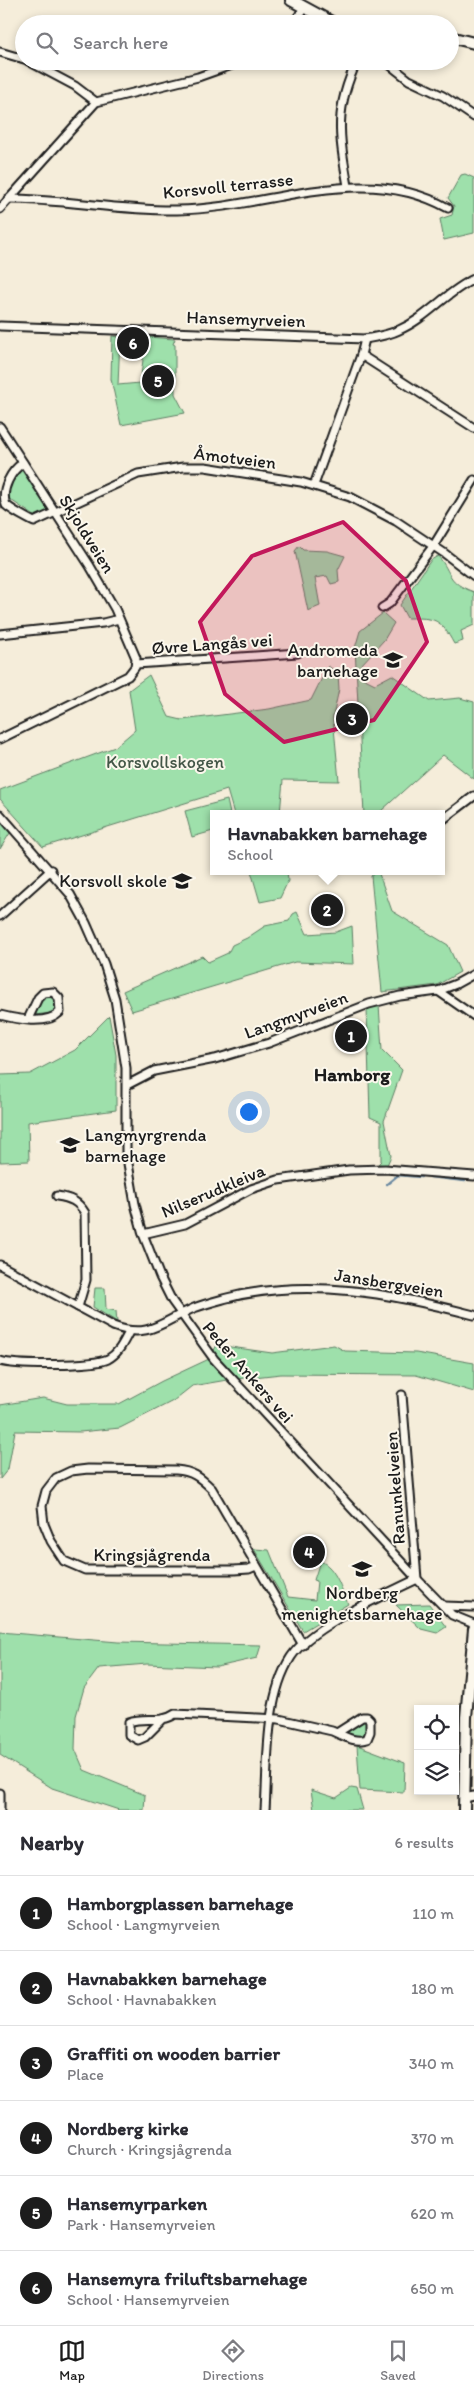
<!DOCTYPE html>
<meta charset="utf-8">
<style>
:root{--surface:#fff;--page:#f7f7f7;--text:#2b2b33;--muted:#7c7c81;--line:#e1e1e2;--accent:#1c1c1c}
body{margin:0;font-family:Itim,sans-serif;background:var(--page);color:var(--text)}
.controls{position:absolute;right:15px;bottom:15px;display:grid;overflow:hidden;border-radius:0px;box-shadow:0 2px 8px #0003}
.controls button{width:45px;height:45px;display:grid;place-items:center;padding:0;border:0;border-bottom:1px solid var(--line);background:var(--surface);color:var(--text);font:25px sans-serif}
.you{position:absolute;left:248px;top:1111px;width:18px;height:18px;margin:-12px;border:4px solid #fff;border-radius:50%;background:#1a73e8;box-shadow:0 0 0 8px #1a73e833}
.badge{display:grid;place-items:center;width:32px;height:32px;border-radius:50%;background:var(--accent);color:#fff;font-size:16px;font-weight:700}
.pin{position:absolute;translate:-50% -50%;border:2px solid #fff;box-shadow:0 1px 5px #0006}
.popup{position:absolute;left:210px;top:810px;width:235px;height:65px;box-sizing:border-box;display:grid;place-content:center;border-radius:0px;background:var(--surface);filter:drop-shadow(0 1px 4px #0005);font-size:16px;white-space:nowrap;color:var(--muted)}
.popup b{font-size:19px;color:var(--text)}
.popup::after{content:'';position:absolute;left:50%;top:100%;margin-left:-10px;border:10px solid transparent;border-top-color:var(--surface)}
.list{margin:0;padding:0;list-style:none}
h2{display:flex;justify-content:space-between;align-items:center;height:65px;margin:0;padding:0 20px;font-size:21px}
h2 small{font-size:16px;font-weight:400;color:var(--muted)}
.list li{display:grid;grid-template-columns:32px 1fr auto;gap:15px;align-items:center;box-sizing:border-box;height:75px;padding:0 20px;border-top:1px solid var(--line)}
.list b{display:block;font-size:19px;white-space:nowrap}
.list p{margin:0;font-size:16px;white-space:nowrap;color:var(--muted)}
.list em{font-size:16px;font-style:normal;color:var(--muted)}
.icon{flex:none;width:28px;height:28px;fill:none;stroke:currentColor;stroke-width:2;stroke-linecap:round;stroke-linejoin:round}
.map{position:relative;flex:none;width:474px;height:1810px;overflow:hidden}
.search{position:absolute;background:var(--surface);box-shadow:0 2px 8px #0003;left:15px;right:15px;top:15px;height:55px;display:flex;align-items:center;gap:12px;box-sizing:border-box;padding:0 18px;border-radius:28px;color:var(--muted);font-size:19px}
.sheet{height:515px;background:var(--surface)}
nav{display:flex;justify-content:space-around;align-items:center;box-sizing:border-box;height:70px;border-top:1px solid var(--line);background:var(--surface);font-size:14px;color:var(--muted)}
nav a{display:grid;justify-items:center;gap:2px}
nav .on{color:var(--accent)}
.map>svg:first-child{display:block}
.green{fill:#9ee0ab;stroke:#5d7e64}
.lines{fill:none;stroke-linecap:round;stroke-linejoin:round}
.stream{stroke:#6988a1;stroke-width:2.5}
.minor-casing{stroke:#1c1c1c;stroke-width:11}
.secondary-casing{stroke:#1c1c1c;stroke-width:14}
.minor{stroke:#fbf7ec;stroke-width:7}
.secondary{stroke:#fbf7ec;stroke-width:10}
.marked{fill:#c2185b;fill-opacity:0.2;stroke:#c2185b;stroke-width:4;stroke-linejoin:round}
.labels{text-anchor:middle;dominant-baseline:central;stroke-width:4;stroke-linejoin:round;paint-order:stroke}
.street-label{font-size:18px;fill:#1c1c1c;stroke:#fbf7ec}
.poi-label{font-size:18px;fill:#1c1c1c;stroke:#fbf7ec;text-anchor:end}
.park-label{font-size:18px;fill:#435747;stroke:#fbf7ec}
.neighbourhood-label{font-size:19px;font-weight:bold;fill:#1c1c1c;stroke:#fbf7ec}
</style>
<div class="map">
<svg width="474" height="1810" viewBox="0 0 474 1810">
<rect width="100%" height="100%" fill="#f5edda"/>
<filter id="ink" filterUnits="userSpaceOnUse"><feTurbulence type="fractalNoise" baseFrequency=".02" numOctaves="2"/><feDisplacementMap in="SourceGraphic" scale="10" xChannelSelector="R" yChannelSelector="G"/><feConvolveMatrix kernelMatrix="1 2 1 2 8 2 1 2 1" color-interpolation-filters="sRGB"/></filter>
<g filter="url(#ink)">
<g class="green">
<polygon points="465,174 474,178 474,233 444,240 440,219 452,215 454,206 448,198 461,175"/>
<polygon points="112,336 120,337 118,385 140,383 146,337 175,339 173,344 175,345 175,394 185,413 121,425 111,379"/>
<polygon points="20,468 24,471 49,510 47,513 36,517 5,496 6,479"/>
<polygon points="299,546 303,550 327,551 345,556 338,570 339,582 331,584 327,576 315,578 320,606 308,611 295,551"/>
<path d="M 438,556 C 453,574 446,582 474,592 L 474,625 L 461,631 L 463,641 L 454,644 C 440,618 436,618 407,618 L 400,605 L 431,560 Z"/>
<polygon points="383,613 394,623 384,640 361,665 363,678 375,684 392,675 429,701 460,698 474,702 474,779 443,755 381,811 381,814 364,814 355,648 360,631"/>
<polygon points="328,666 338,673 339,689 333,717 339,781 283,780 280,814 234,814 227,790 43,847 0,799 0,790 115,747 135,730 129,690 149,675 169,717 182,720 269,709 311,700"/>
<polygon points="227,800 230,814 213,814 213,831 192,837 185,811"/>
<polygon points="0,819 10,833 0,849"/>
<polygon points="251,871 287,871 288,881 280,898 260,902"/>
<polygon points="378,871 392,911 448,945 460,972 437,985 382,992 371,876"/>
<polygon points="297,912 307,934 336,932 352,926 354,964 295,962 132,1011 123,991 202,956 208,962 228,953 232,945 247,938 265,926 289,921 293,914"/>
<polygon points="50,996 56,1000 57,1009 50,1013 35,1015 43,997"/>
<polygon points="379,1005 382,1050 402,1070 384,1121 391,1156 387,1165 378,1164 381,1161 381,1122 370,1117 367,1009"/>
<polygon points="109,1016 116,1055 116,1110 28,1122 29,1161 0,1162 0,1075 30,1074 75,1050"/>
<polygon points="95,1288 105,1288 106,1309 116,1311 117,1322 93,1307"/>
<polygon points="217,1345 272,1353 334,1345 345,1351 416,1353 474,1363 474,1392 416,1375 281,1374 227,1380 192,1386 173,1401 120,1428 80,1432 15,1431 8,1469 0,1479 0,1405 43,1398 67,1404 119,1404 162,1381 209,1359"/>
<path d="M 254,1549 L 269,1550 L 288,1597 L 315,1600 L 317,1581 L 314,1580 L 320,1561 C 336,1567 341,1589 348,1604 L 303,1631 Z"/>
<polygon points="429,1604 446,1627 437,1633 421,1629 396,1605"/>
<polygon points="0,1632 118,1642 261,1645 257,1658 217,1667 147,1664 99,1668 84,1688 76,1716 75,1749 84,1770 145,1795 144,1810 119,1810 52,1788 0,1755"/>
<path d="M 366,1720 L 368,1722 L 366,1735 C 358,1741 352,1737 344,1733 Z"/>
<polygon points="357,1745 405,1763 404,1792 360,1790"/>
<polygon points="351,1788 357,1789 363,1810 314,1810 311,1790 336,1798"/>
</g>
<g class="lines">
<g class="stream">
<polyline points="430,1177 465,1181"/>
<polyline points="387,1184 398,1175 421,1177"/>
</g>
<defs>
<g id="minor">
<polyline points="293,24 304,8"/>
<polyline points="0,52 24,59"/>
<polyline points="28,61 75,86 96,102"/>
<polyline points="385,61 409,80 443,96 474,117"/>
<path d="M 348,186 C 339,135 334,110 357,61"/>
<path d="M 8,199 C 64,199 121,211 177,210 C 269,209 362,160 448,208"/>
<polyline points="0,209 96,102 198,77 243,61"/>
<path d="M 0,326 L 365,339 C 376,337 389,335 399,330 C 427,318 446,292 474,279"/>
<polyline points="361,355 474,428"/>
<polyline points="0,427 90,566 115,609 136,658 135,667 128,676 0,739"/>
<path d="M 23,463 C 12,470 0,489 6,505 C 14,512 25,517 34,522 L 138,474 L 183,467 L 205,467 L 301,482 L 350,497 L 396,521 L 444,553 L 474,576"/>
<polyline points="314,485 361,355 365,339"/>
<polyline points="382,608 390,603 434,545 474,480"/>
<polyline points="0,634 103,623 119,619"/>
<polyline points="136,664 298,653"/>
<polyline points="0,814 70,894 86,923 104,964 115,999 126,1068 126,1152 135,1204 143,1234 160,1277 172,1301 214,1359 417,1579 452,1615 474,1624"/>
<polyline points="441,821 474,796"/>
<polyline points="0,916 51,870"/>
<polyline points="438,991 474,1016"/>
<path d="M 0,1015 C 16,1019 47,1026 60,1012 L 59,998 L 53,992 L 43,993 L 38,998 L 28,1019"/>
<polyline points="127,1085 154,1071 215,1059 269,1043 369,1004 400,996 438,991 456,984 474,974"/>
<path d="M 57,1196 C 70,1198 78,1201 85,1213 L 86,1280 L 78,1307"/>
<polyline points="143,1234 185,1224 251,1189 278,1180 349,1170 385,1169 474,1176"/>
<path d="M 0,1265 L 113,1326 C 149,1340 163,1321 194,1308 C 204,1304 216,1301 227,1298 C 310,1277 393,1294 474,1315"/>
<path d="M 0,1361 C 16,1366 94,1366 108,1359 C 119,1353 123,1343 129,1332"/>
<path d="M 256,1566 L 249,1569 L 234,1570 L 85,1570 L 64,1561 L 51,1541 L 44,1524 L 42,1506 L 46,1491 L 56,1478 L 71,1471 L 88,1469 L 176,1470 C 192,1471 200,1477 212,1489 L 303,1645"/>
<polyline points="444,1606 474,1607"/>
<path d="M 163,1719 L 145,1737 L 138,1740 L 129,1735 L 129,1722 C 145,1716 161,1724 175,1714 L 279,1719 L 332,1731 C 344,1736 354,1743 367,1739 L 370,1732 L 370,1720 L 367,1717 L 362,1717 L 337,1733"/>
<polyline points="0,1793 0,1810"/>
<polyline points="464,1798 474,1796"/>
<path d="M 265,1810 C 268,1764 265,1697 291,1657 C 312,1625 383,1596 417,1579 L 402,1395"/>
</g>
<g id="secondary">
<polyline points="291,0 335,24"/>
<polyline points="450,37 474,43"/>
<polyline points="464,1810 466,1717 474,1629"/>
</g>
</defs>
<use href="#minor" class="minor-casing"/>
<use href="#secondary" class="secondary-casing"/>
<use href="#minor" class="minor"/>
<use href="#secondary" class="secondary"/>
</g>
</g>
<path class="marked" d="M 343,522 L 406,581 L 427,642 L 374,720 L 284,742 L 225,694 L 200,622 L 252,556 Z"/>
<defs>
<symbol id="school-bare" viewBox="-9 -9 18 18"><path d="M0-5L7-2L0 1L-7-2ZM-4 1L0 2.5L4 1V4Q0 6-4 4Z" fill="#1c1c1c" stroke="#fbf7ec" stroke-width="2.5" paint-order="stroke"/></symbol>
</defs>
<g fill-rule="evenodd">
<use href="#school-bare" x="379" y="646" width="28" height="28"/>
<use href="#school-bare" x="168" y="867" width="28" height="28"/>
<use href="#school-bare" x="56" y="1131" width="28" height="28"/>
<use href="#school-bare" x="348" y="1555" width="28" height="28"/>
</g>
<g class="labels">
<g class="street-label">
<text transform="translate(228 186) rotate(-6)">Korsvoll terrasse</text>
<text transform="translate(246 319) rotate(2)">Hansemyrveien</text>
<text transform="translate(235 458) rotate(7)">Åmotveien</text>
<text transform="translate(87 534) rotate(58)">Skjoldveien</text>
<text transform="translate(212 644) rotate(-4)">Øvre Langås vei</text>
<text transform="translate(296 1015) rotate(-20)">Langmyrveien</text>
<text transform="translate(213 1191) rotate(-23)">Nilserudkleiva</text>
<text transform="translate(389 1283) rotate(9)">Jansbergveien</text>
<text transform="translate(248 1372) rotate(49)">Peder Ankers vei</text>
<text transform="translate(395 1488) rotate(-94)">Ranunkelveien</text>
<text x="152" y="1555">Kringsjågrenda</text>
</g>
<g class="poi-label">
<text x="378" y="650">Andromeda<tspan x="378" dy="21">barnehage</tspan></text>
<text x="167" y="881">Korsvoll skole</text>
<text x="85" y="1135" text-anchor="start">Langmyrgrenda<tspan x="85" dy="21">barnehage</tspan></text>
<text x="362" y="1593" text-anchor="middle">Nordberg<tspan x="362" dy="21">menighetsbarnehage</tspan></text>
</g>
<g class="park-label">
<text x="165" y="762">Korsvollskogen</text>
</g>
<g class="neighbourhood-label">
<text x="352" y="1074">Hamborg</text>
</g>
</g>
</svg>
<div class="controls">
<button><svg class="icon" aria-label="locate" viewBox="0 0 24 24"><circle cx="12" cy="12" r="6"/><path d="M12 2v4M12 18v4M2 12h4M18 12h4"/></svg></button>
<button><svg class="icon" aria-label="layers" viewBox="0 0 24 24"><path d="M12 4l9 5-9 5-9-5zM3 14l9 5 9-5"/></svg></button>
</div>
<div class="you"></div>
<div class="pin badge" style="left:351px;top:1036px">1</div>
<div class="pin badge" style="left:327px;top:910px">2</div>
<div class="popup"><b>Havnabakken barnehage</b>School</div>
<div class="pin badge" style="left:352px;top:719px">3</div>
<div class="pin badge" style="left:309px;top:1552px">4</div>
<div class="pin badge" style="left:158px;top:381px">5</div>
<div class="pin badge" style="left:133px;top:343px">6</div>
<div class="search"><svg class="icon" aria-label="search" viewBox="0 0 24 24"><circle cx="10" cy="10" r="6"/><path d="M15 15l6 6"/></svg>Search here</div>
</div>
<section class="sheet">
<h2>Nearby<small>6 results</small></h2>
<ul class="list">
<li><span class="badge">1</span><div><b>Hamborgplassen barnehage</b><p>School · Langmyrveien</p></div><em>110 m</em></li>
<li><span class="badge">2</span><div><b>Havnabakken barnehage</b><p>School · Havnabakken</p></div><em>180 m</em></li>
<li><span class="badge">3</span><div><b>Graffiti on wooden barrier</b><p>Place</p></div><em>340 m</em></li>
<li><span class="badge">4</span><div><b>Nordberg kirke</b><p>Church · Kringsjågrenda</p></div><em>370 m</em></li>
<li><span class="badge">5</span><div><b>Hansemyrparken</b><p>Park · Hansemyrveien</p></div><em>620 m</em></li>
<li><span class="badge">6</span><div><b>Hansemyra friluftsbarnehage</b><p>School · Hansemyrveien</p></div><em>650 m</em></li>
</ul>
</section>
<nav>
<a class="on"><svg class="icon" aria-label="map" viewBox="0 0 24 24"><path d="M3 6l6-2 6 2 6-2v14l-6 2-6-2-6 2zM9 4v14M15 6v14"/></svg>Map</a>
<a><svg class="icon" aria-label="directions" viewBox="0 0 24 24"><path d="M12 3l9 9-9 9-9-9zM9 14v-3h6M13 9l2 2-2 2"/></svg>Directions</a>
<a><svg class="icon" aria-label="saved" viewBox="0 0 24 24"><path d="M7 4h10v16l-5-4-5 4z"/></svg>Saved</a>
</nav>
